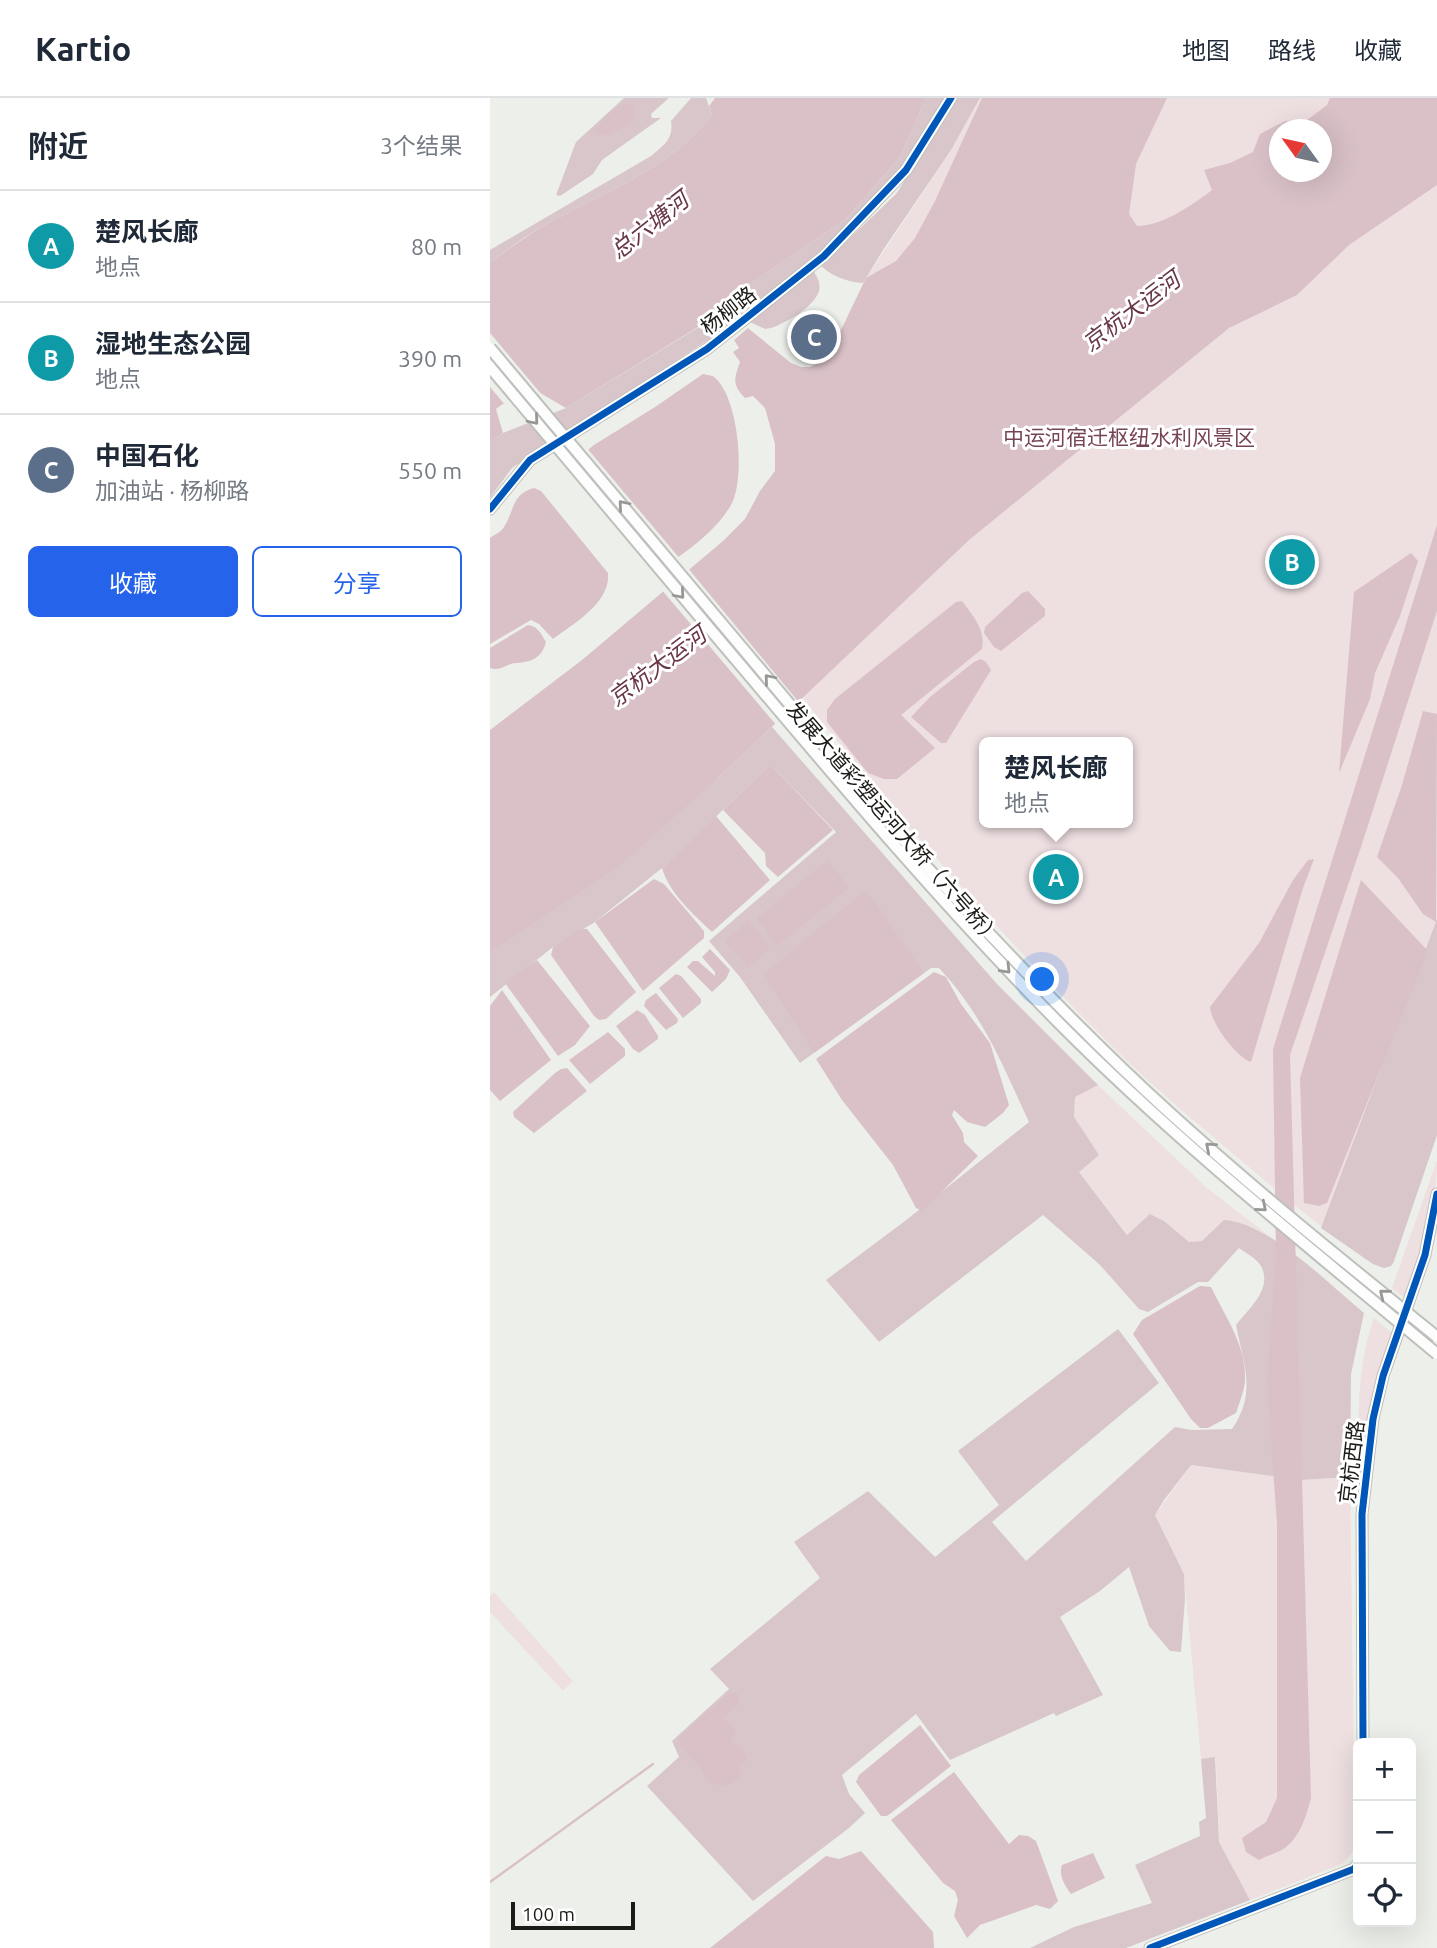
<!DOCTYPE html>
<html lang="zh">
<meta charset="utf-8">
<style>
:root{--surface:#fff;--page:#f2f2f3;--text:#1f2937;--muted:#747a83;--line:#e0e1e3;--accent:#2563eb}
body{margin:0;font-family:Ubuntu,"Noto Sans SC",sans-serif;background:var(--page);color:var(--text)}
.controls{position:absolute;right:21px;bottom:21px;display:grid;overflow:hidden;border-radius:10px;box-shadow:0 7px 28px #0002}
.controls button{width:63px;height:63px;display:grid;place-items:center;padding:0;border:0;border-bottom:2px solid var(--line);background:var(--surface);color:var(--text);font:35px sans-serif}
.compass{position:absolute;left:779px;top:21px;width:63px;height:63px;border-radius:50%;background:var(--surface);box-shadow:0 7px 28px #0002;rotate:303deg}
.scale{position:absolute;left:21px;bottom:18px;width:124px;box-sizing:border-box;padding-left:7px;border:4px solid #1b1c18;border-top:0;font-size:19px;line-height:24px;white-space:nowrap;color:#1b1c18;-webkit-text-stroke:5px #fff;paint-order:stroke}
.you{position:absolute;left:553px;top:882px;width:24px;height:24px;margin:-18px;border:5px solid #fff;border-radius:50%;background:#1a73e8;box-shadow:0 0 0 10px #1a73e833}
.badge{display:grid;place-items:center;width:46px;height:46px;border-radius:50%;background:var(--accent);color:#fff;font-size:23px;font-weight:700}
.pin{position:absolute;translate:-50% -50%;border:4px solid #fff;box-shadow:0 2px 7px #0006}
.popup{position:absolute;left:489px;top:639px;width:154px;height:91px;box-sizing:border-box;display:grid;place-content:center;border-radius:10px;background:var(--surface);filter:drop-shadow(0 2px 5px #0005);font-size:23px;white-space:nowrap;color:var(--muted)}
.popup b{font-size:26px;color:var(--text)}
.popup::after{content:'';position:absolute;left:50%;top:100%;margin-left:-14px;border:14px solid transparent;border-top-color:var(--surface)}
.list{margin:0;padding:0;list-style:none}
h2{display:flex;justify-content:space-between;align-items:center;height:91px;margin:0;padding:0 28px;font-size:30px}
h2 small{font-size:23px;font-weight:400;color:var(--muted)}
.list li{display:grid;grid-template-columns:46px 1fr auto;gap:21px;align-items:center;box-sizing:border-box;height:112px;padding:0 28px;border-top:2px solid var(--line)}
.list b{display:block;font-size:26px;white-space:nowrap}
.list p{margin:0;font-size:23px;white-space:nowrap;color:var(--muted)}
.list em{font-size:23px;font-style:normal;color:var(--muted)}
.actions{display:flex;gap:14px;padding:21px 28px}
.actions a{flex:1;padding:16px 0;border:2px solid var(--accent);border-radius:10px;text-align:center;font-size:24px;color:var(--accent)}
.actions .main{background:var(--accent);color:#fff}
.icon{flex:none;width:38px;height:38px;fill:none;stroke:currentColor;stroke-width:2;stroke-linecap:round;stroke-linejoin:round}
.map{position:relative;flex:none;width:947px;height:1850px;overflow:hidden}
header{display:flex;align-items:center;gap:42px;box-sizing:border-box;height:98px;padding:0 35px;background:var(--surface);border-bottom:2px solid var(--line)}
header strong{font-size:33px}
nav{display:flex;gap:38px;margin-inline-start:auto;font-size:24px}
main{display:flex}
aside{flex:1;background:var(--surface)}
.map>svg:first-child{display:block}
.green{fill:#eedfe1;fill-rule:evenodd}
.forest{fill:#d8c6ca}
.water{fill:#d9c1c7;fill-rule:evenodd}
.pier{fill:#edf0ea}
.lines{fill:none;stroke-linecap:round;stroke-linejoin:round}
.stream{stroke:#d9c1c7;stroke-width:2.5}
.secondary-casing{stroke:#bec0bc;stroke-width:13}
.secondary{stroke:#fcfdfc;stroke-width:10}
.primary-bridge-casing{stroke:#bec0bc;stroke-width:14;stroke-linecap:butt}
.primary-bridge{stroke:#fcfdfc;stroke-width:10}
.cycleway-casing{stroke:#fff;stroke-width:11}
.cycleway{stroke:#0057b8;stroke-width:7}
.oneway{stroke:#979895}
.labels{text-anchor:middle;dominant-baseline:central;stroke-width:6;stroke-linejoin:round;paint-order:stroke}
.street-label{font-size:21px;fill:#1b1c18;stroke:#fff}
.park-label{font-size:21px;fill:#774456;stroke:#fff}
.water-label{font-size:23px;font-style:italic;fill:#683648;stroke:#fff}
</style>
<header>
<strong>Kartio</strong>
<nav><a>地图</a><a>路线</a><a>收藏</a></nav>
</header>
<main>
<aside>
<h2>附近<small>3个结果</small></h2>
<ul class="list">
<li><span class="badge" style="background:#0f9aa8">A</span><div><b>楚风长廊</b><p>地点</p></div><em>80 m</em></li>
<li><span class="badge" style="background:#0f9aa8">B</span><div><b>湿地生态公园</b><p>地点</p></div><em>390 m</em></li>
<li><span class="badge" style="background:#5c6f8a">C</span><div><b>中国石化</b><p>加油站 · 杨柳路</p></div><em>550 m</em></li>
</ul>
<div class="actions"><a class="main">收藏</a><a>分享</a></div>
</aside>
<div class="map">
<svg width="947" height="1850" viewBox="0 0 947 1850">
<rect width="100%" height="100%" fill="#edf0ea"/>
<g class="green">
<path d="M 490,0 L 947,0 L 947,1037 L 904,1163 L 901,1168 L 894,1170 C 879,1165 867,1155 854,1145 C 821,1122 790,1095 759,1069 C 716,1033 672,997 632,958 C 476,806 341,636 205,467 C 222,453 242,439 255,421 C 266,405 273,389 285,373 L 376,180 L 461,52 ZM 790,32 L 832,32 L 832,74 L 790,74 ZM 494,644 L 638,644 L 638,725 L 494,725 Z"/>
<polygon points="608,987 717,1090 786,1143 761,1128 745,1123 735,1122 712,1143 699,1144 674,1123 638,1137 589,1074 584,1019 585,998"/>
<path d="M 947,1062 C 947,1108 933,1152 918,1195 L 913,1199 L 902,1190 Z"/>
<path d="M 884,1220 L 903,1236 L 885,1285 L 871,1382 C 867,1331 866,1268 884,1220 Z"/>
<polygon points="701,1367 811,1382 860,1379 865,1747 862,1755 852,1766 760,1802 729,1744 726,1660 711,1661 694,1476 665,1417"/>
<polygon points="4,1494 83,1583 73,1593 0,1514 0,1498"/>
</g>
<g class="forest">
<polygon points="134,0 179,0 161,16 162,20 171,20 112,62 103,76 70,98 66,97 86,44"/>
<path d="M 201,0 L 216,0 L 222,17 C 179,72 112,95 53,128 C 35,138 18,152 0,164 L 0,152 L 161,58 C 174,47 184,41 181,23 Z"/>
<polygon points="436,0 454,0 415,68 369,118 325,160 247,223 22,370 0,400 0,345 13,335 76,310 214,226 219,234 232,205 357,120 410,59"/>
<path d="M 468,0 L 490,0 L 461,52 L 393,152 L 373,185 C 358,184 343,179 331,168 L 406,96 Z"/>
<path d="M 323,172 C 327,179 331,184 329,193 C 324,209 296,225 281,230 L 275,231 L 260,224 Z"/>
<path d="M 282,629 L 507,886 L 608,987 L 585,999 L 584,1019 L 609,1057 L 589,1074 L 637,1137 L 660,1116 L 674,1123 L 699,1144 L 712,1143 L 734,1122 C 777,1123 841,1188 874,1215 L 861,1276 L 860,1379 L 811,1382 L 701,1367 L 674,1402 L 665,1417 L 694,1476 L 695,1501 L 691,1554 L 680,1553 L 659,1528 L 639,1469 L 610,1493 L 570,1519 L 613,1597 L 566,1618 L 564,1615 L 460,1662 L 426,1616 L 352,1677 L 359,1696 L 375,1715 L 359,1730 L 263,1803 L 157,1688 L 189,1659 L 182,1643 L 239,1591 L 220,1571 L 330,1480 L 304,1444 L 378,1393 L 445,1459 L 509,1407 L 468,1353 L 628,1231 L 669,1285 L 502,1424 L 536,1463 L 685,1329 L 702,1332 L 742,1331 C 767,1294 754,1268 746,1227 C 759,1210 783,1191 771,1168 C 767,1161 756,1155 749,1150 L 718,1184 L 708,1184 L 658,1214 L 649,1211 L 610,1167 L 553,1117 L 389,1244 L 336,1182 L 415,1123 L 539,1024 C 512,966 493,917 449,870 L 441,870 L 310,965 L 250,879 L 219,843 L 346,734 L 283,669 L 278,669 L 172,770 L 105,824 L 63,849 L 0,899 L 0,854 L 227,681 Z"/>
<polygon points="947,821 947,1037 904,1163 901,1168 894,1170 883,1166 831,1130"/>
<polygon points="725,1659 729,1744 760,1802 636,1850 540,1850 584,1829 662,1805 645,1767 710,1738 709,1724 716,1720 711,1661"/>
</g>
<g class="water">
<path d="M 225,0 L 436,0 L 410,59 L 357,120 L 232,205 L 242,217 L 220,234 L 213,226 L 76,310 L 38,288 L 6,311 L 13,335 L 0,345 L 0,164 C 18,152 35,139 53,128 C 112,95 179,72 222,17 L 219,8 Z"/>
<path d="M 492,0 L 677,0 L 646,66 L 639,116 L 647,128 C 673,128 702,107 722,92 L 714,72 L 740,65 L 763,54 L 770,36 L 795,23 L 817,22 L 837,7 L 840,0 L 947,0 L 947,87 L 859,147 L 807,197 L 739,230 L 479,442 L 227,681 L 127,770 L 0,854 L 0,632 L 92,562 L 233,443 L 255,421 L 270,393 L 285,373 L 285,346 L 275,310 L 263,298 L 255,300 C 242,287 244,281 250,264 L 243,254 L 249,250 L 244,242 L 258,230 L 301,265 L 311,269 L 320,269 L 337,261 L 376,180 L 406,163 L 425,140 L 445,103 ZM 790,32 L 832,32 L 832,74 L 790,74 Z"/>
<path d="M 133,6 L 144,7 L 144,22 C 136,30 128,30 120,37 L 106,36 L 105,32 L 122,12 Z"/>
<path d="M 213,276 C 214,276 222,278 223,278 C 249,297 256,381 241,407 C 224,436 192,457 165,475 L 75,371 L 104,347 L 165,309 Z"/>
<path d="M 44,390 L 51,393 L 118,475 C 121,505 83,526 63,541 L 49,526 L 41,522 L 0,546 L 0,440 C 4,437 11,434 14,429 C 24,414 22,395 44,390 Z"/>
<path d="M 947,427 L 947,513 L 871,749 L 800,957 L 821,1700 C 816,1719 809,1743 790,1753 C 783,1756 776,1758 769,1762 L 756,1754 L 752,1740 L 776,1724 L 787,1700 L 787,1426 L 777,1284 L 786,1160 L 783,951 Z"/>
<polygon points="921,455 928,463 910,518 885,575 880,601 849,675 864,494"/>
<polygon points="538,493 555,511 555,518 511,553 504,549 494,535 495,529 532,495"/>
<path d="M 472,503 C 483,518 496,532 492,551 L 411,617 L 445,650 L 407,681 L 394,681 L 378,675 L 337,624 L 337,612 L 345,601 L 466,504 Z"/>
<path d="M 38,527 C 48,528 51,536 56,544 C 52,560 41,564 27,565 C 16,565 12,574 0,570 L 0,550 Z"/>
<polygon points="491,561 496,564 501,572 456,645 451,645 421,619 440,599 484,564"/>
<polygon points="933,613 947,616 946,824 933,816 908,780 887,759 912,687"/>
<polygon points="278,669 283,669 343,732 288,779 276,768 275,755 233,712"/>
<path d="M 226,718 L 280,782 L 222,834 C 204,817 179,795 172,770 Z"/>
<path d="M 824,761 L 813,790 L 761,964 C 746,959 721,925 720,909 L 769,845 L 803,782 L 818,762 Z"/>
<polygon points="338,762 359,790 287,848 267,820"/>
<polygon points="164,781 174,786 214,833 214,840 153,893 105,824"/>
<polygon points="871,782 938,853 837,1105 829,1108 814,1105 810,980"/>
<polygon points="376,792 434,875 324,955 274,876"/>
<polygon points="259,822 280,849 259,869 235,844"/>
<polygon points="91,831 97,831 146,894 116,921 109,922 104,918 61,857 63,849"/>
<polygon points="220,851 240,872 236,881 222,894 197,869 203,863 208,863 225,878 225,874 212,859"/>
<polygon points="47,862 100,928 85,947 68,958 15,885"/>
<polygon points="444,874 456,879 471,906 500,945 519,1007 513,1015 495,1029 477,1024 464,1012 462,1017 473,1035 474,1044 488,1058 432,1113 426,1110 403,1067 352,1002 326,961"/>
<polygon points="186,876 191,878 211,901 211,905 193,920 169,890"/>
<polygon points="12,892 61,962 10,1003 0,992 0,908"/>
<polygon points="166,895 188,921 187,925 176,932 154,908 156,902"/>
<polygon points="147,912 155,917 168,938 168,941 149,955 143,951 126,928"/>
<polygon points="118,934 135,951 135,958 100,986 79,962"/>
<polygon points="77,970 97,993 44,1035 24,1019 23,1014 65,975 71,971"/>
<path d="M 710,1188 L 721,1189 C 734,1216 755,1246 755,1277 C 756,1289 750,1303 746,1315 L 718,1330 L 710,1330 L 701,1321 L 643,1236 L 652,1222 Z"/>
<path d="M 244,1594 L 248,1596 L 249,1605 L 232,1620 L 242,1628 L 245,1635 L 239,1644 L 251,1651 L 257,1660 L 249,1669 L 251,1677 C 235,1691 232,1692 214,1678 C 210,1663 192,1656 188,1641 L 238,1596 Z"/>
<polygon points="430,1627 461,1668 405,1712 397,1718 391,1718 366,1684 369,1677"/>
<polygon points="464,1674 519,1746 529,1737 538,1738 546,1743 568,1803 560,1811 546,1807 490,1827 477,1840 464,1818 468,1802 465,1793 453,1785 401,1722"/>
<polygon points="371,1753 443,1834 444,1850 220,1850 336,1758 349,1761"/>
<path d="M 603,1755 L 615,1780 L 581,1796 C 575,1788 568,1777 572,1767 Z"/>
</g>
<g class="pier">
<polygon points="0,235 57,303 39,292 16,308 0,289"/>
<polygon points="96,349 191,462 166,479 158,476 72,373 72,369"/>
<polygon points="197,469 311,607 288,629 171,491"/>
</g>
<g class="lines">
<polyline class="stream" points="0,1784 163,1666"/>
<defs>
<g id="secondary">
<polyline points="0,411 40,362 217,251 334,158 416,72 461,0"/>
<polyline points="873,1645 872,1416 883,1321 893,1278 935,1157 947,1096"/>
<polyline points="660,1850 864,1771 868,1766"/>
</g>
</defs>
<use href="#secondary" class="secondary-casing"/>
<use href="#secondary" class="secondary"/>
<defs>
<g id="primary-bridge">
<path d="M 0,250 L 434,766 C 514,852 595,938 681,1016 C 767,1094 857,1166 947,1239"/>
<path d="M 0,269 C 84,369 168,470 253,570 C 355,691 457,812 569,925 C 687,1044 819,1149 947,1256"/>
</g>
</defs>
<use href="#primary-bridge" class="primary-bridge-casing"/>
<use href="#primary-bridge" class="primary-bridge"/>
<defs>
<g id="cycleway">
<polyline points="0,411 40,362 217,251 334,158 416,72 461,0"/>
<polyline points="873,1645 872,1416 883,1321 893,1278 935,1157 947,1096"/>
<polyline points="660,1850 864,1771 868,1766"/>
</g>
</defs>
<use href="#cycleway" class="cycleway-casing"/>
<use href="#cycleway" class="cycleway"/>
</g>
<defs><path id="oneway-chevron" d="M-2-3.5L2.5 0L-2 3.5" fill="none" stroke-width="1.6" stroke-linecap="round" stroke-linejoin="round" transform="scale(1.75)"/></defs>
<g class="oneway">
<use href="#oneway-chevron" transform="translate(44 322) rotate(50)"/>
<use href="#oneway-chevron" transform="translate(133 407) rotate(-130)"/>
<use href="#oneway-chevron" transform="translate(190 496) rotate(50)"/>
<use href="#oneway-chevron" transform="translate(279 581) rotate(-130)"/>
<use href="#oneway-chevron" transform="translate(516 871) rotate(46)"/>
<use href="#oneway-chevron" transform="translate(720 1049) rotate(-139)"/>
<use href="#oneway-chevron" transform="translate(772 1109) rotate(40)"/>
<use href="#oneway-chevron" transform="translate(894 1196) rotate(-141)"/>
</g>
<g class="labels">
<g class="street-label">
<text transform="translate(238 212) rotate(-38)">杨柳路</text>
<text transform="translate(404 725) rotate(49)">发展大道彩塑运河大桥（六号桥）</text>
<text transform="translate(861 1364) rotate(-83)">京杭西路</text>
</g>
<g class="park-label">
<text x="639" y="339">中运河宿迁枢纽水利风景区</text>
</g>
<g class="water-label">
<text transform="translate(159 127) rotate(-38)">总六塘河</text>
<text transform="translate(641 213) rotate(-37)">京杭大运河</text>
<text transform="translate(167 568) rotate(-37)">京杭大运河</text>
</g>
</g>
</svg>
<div class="controls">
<button>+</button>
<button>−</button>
<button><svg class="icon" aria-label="locate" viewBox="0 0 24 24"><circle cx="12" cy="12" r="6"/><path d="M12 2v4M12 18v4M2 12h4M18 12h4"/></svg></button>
</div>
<svg class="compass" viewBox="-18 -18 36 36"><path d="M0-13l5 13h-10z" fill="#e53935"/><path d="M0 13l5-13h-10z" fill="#747a83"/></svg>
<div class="scale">100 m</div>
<div class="you"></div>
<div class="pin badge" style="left:566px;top:779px;background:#0f9aa8">A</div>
<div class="popup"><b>楚风长廊</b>地点</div>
<div class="pin badge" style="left:802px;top:464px;background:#0f9aa8">B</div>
<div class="pin badge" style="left:324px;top:239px;background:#5c6f8a">C</div>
</div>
</main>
